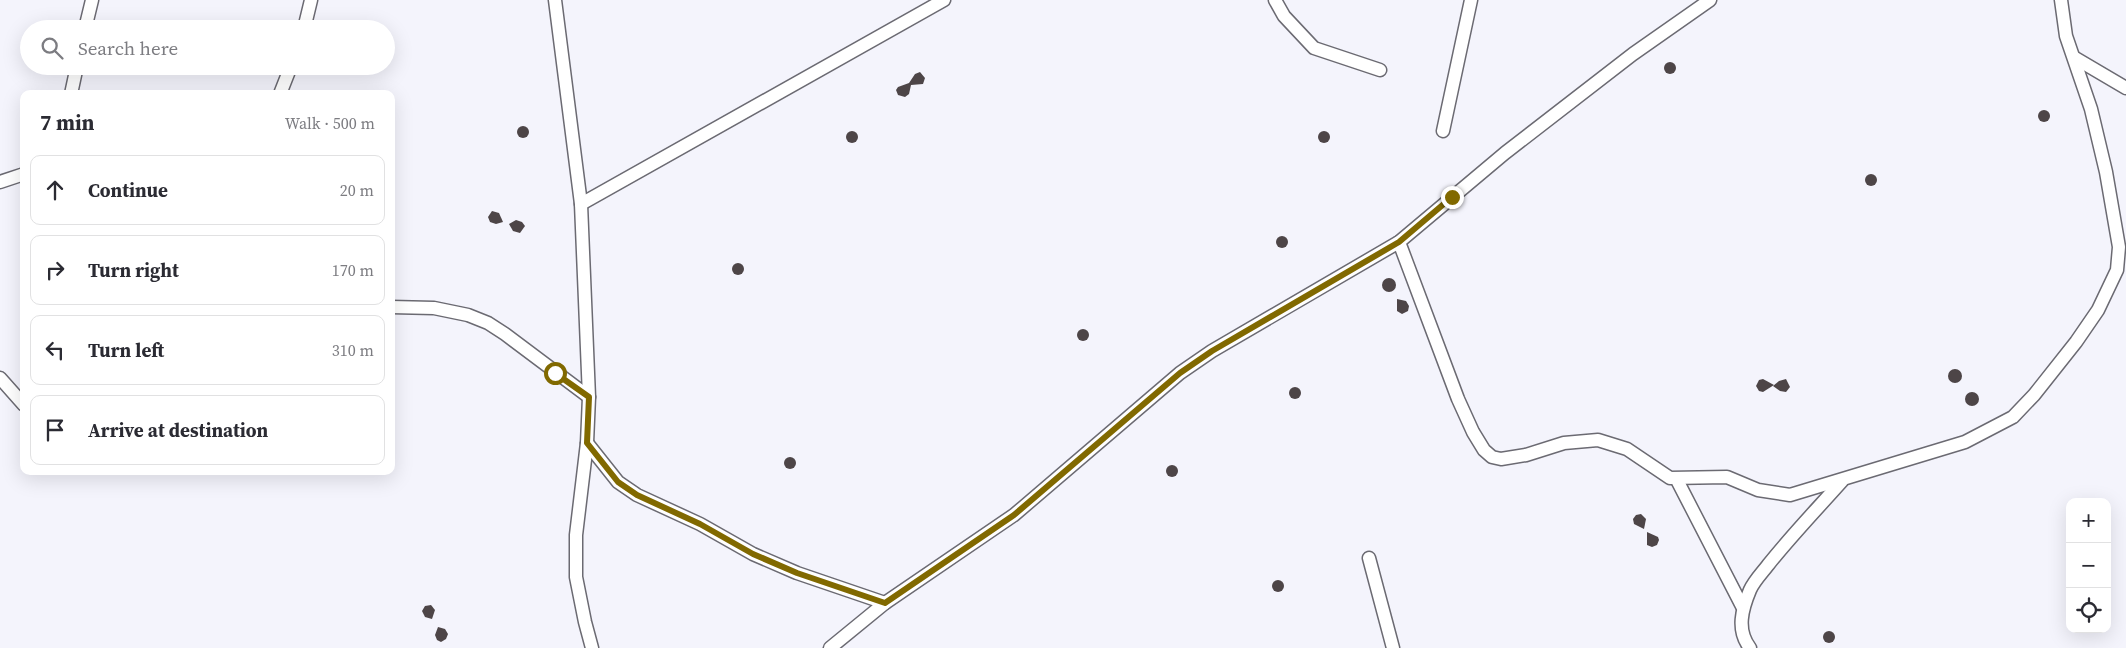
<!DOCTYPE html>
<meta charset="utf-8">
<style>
:root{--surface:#fff;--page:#f7f7f7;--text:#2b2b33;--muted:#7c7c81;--line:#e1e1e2}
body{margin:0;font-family:"Source Serif 4",serif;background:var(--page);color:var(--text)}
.controls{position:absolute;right:15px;bottom:15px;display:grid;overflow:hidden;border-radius:10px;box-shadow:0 5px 20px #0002}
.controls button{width:45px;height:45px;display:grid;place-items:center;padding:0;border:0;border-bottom:1px solid var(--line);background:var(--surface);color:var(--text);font:25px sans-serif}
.stop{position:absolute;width:15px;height:15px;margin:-11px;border:4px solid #816900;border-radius:50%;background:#fff}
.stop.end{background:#816900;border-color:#fff;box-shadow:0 1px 5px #0008}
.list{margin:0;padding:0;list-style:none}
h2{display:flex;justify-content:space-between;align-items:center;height:65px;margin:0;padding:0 20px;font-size:21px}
h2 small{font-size:16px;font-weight:400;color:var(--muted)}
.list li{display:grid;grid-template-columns:32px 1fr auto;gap:15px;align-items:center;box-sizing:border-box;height:70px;margin:0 10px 10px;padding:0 10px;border:1px solid var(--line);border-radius:10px}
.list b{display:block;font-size:19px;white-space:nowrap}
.list em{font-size:16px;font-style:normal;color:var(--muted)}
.icon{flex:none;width:28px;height:28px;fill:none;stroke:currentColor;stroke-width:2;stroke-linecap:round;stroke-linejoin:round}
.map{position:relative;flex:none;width:2126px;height:648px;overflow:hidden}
.search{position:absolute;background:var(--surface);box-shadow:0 5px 20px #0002;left:20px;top:20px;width:375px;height:55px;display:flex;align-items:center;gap:12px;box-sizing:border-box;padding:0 18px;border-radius:28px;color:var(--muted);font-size:19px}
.panel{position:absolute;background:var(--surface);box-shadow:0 5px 20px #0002;left:20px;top:90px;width:375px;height:385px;border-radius:10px}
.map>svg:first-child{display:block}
.building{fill:#4d4547}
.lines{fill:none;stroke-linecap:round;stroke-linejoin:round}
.minor-casing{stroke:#6b6a72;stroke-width:15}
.minor{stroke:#fff;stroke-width:12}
.route{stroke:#816900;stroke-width:6}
</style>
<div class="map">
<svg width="2126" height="648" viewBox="0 0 2126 648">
<rect width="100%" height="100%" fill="#f4f4fc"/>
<g class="building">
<circle cx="1670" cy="68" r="6"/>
<polygon points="920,72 925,78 923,84 911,85 909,94 905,97 898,95 896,90 898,87 909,83 915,74"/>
<circle cx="2044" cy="116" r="6"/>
<circle cx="523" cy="132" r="6"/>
<circle cx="852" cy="137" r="6"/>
<circle cx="1324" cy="137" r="6"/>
<circle cx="1871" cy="180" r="6"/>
<polygon points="492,211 499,213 503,222 496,224 490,222 488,217"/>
<polygon points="516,220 522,222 525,226 520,233 513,231 509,224"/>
<circle cx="1282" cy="242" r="6"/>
<circle cx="738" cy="269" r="6"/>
<circle cx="1389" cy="285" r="7"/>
<polygon points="1397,299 1406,301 1409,306 1408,311 1402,314 1397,311"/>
<circle cx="1083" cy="335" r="6"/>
<circle cx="1955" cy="376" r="7"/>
<polygon points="1763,379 1774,385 1763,392 1759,391 1756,386 1759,380"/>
<polygon points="1786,379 1790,387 1786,392 1780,391 1773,386 1779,381"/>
<circle cx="1295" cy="393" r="6"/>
<circle cx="1972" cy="399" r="7"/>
<circle cx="790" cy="463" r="6"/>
<circle cx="1172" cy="471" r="6"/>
<polygon points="1641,514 1646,519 1644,529 1634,524 1633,519 1636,515"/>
<polygon points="1647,532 1658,537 1659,540 1657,545 1652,547 1647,545"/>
<circle cx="1278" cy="586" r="6"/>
<polygon points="431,605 435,610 432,619 425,617 422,611 425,606"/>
<polygon points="438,627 445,629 448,634 446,639 441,642 437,640 435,635"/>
<circle cx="1829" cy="637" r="6"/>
</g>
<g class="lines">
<defs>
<g id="minor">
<polyline points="555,0 581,204 589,397 587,443 576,535 576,577 585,622 592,648"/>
<polyline points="1275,0 1284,16 1314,48 1380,70"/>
<polyline points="85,29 92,0"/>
<polyline points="304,29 311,0"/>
<polyline points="2075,58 2126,88"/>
<polyline points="71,94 77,66"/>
<polyline points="280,94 291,66"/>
<polyline points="1443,131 1471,0"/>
<polyline points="0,182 24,174"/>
<polyline points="581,204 944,0"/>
<polyline points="1399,242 1458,399 1473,432 1484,450 1492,457 1501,459 1526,455 1564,443 1598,440 1627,449 1670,478 1727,477 1758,490 1790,495 1965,442 2013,417 2034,395 2076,342 2098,310 2117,270 2119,247 2106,172 2091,109 2066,36 2061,0"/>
<polyline points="391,307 434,308 468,315 488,323 505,334 589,397"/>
<polyline points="0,378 24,405"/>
<polyline points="587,443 618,482 637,495 700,524 753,554 797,573 885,603"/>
<polyline points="1677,480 1743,608"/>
<polyline points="1369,558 1393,648"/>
<polyline points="830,648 885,603 1014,515 1180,373 1212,351 1399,242 1505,153 1633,54 1710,0"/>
<path d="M 1750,648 C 1736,630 1742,609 1750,590 C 1754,581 1762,573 1768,565 C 1791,536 1817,509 1842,481"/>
</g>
</defs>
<use href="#minor" class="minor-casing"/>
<use href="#minor" class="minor"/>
</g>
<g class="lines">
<polyline class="route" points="555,373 589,397 587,443 618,482 637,495 700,524 753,554 797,573 885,603 1014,515 1180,373 1212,351 1399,242 1452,197"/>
</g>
</svg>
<div class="controls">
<button>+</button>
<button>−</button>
<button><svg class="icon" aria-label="locate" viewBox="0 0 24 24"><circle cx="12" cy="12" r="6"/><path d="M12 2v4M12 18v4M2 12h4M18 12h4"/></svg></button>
</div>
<div class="stop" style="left:555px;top:373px"></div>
<div class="stop end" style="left:1452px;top:197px"></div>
<div class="search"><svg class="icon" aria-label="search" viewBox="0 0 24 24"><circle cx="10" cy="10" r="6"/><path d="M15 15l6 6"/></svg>Search here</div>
<section class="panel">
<h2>7 min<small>Walk · 500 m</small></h2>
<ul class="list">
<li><svg class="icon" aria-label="ahead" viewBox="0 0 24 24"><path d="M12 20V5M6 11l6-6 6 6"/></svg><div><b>Continue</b></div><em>20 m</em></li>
<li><svg class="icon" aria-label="right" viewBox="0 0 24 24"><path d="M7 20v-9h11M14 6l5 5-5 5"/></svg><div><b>Turn right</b></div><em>170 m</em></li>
<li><svg class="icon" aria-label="left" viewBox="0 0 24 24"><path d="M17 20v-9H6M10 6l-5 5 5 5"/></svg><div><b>Turn left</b></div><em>310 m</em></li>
<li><svg class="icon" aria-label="arrive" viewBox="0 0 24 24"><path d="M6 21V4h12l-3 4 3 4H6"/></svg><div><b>Arrive at destination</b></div></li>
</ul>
</section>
</div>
